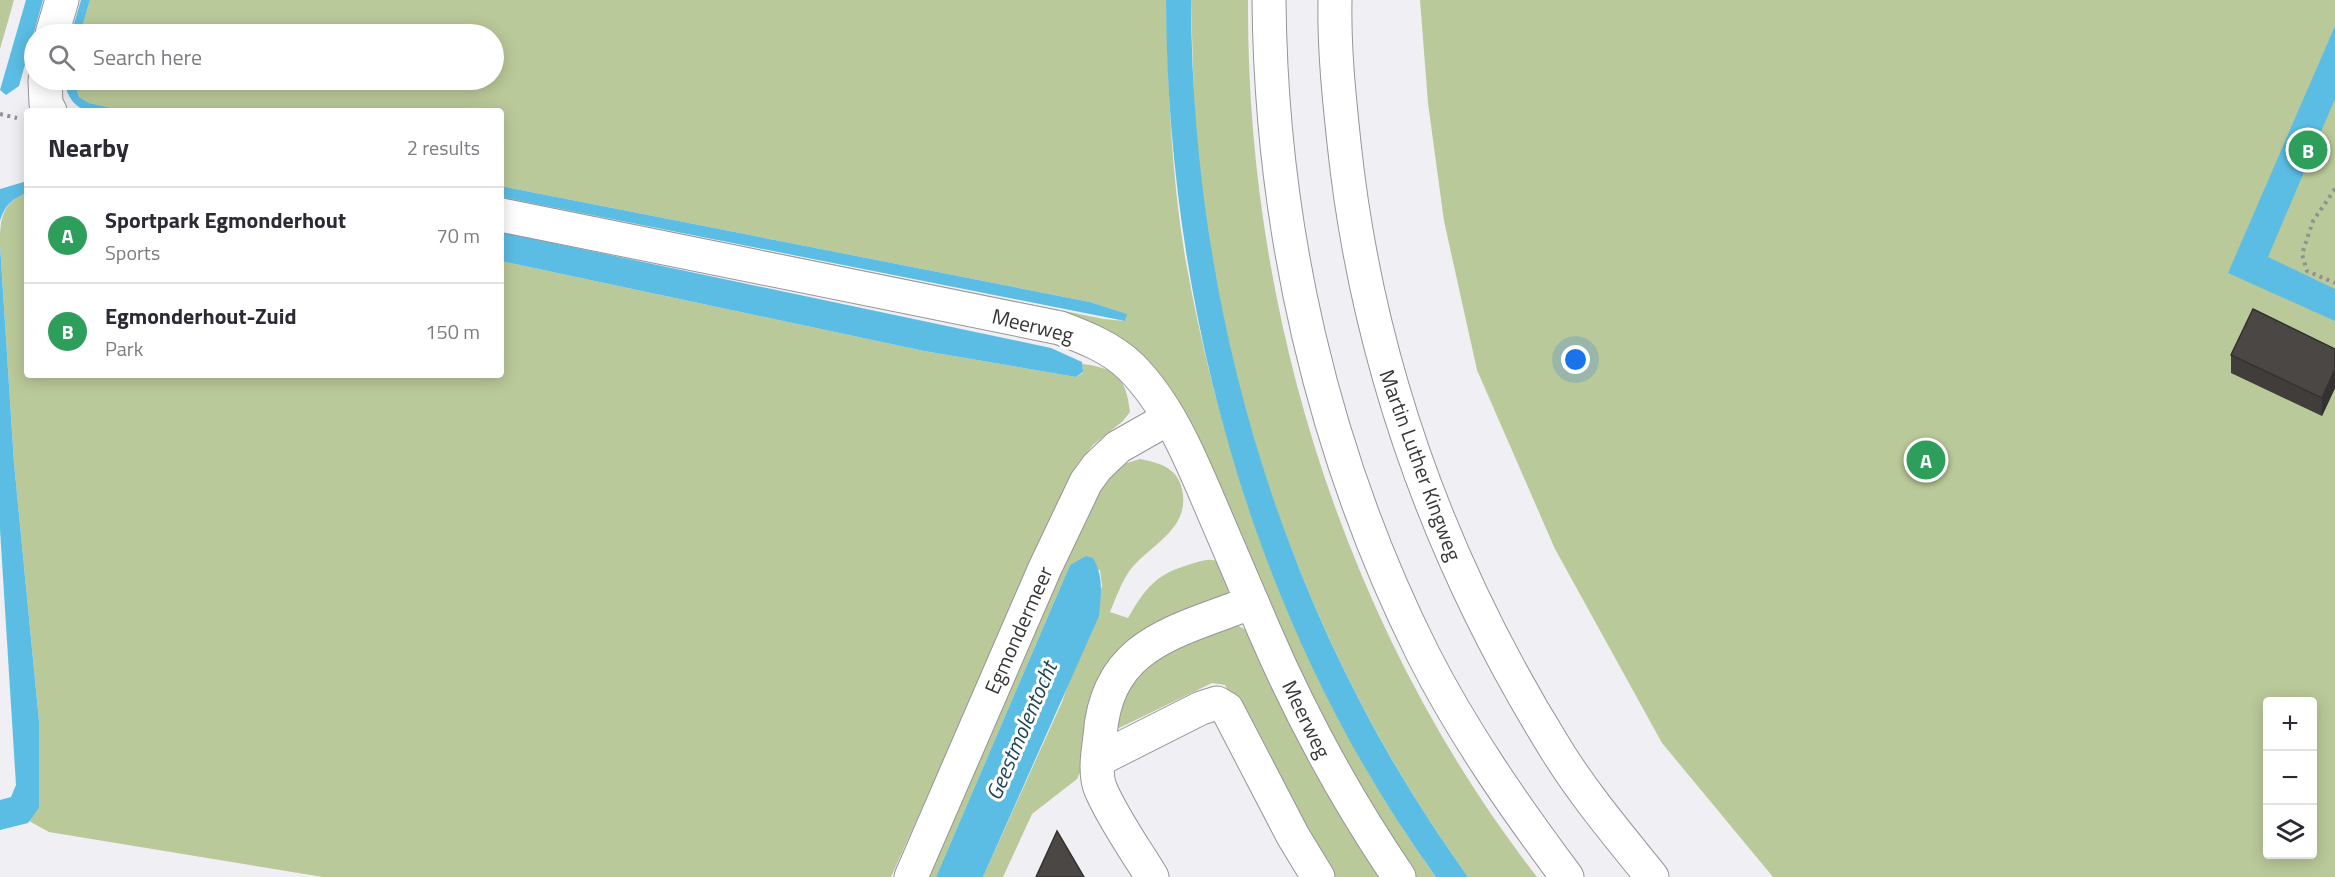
<!DOCTYPE html>
<meta charset="utf-8">
<style>
:root{--surface:#fff;--page:#f7f7f7;--text:#2b2b33;--muted:#7c7c81;--line:#e1e1e2;--accent:#31776e}
body{margin:0;font-family:"Titillium Web",sans-serif;background:var(--page);color:var(--text)}
.controls{position:absolute;right:18px;bottom:18px;display:grid;overflow:hidden;border-radius:6px;box-shadow:0 3px 15px #0003}
.controls button{width:54px;height:54px;display:grid;place-items:center;padding:0;border:0;border-bottom:2px solid var(--line);background:var(--surface);color:var(--text);font:30px sans-serif}
.you{position:absolute;left:1576px;top:360px;width:21px;height:21px;margin:-15px;border:4px solid #fff;border-radius:50%;background:#1a73e8;box-shadow:0 0 0 9px #1a73e833}
.badge{display:grid;place-items:center;width:39px;height:39px;border-radius:50%;background:var(--accent);color:#fff;font-size:20px;font-weight:700}
.pin{position:absolute;translate:-50% -50%;border:3px solid #fff;box-shadow:0 2px 6px #0006}
.list{margin:0;padding:0;list-style:none}
h2{display:flex;justify-content:space-between;align-items:center;height:78px;margin:0;padding:0 24px;font-size:26px}
h2 small{font-size:20px;font-weight:400;color:var(--muted)}
.list li{display:grid;grid-template-columns:39px 1fr auto;gap:18px;align-items:center;box-sizing:border-box;height:96px;padding:0 24px;border-top:2px solid var(--line)}
.list b{display:block;font-size:22px;white-space:nowrap}
.list p{margin:0;font-size:20px;white-space:nowrap;color:var(--muted)}
.list em{font-size:20px;font-style:normal;color:var(--muted)}
.icon{flex:none;width:33px;height:33px;fill:none;stroke:currentColor;stroke-width:2;stroke-linecap:round;stroke-linejoin:round}
.map{position:relative;flex:none;width:2335px;height:877px;overflow:hidden}
.search{position:absolute;background:var(--surface);box-shadow:0 3px 15px #0003;left:24px;top:24px;width:480px;height:66px;display:flex;align-items:center;gap:15px;box-sizing:border-box;padding:0 21px;border-radius:33px;color:var(--muted);font-size:22px}
.panel{position:absolute;background:var(--surface);box-shadow:0 3px 15px #0003;left:24px;top:108px;width:480px;height:270px;border-radius:6px}
.map>svg:first-child{display:block}
.green{fill:#bac999;fill-rule:evenodd}
.water{fill:#5cbde4}
.lines{fill:none;stroke-linecap:round;stroke-linejoin:round}
.minor-casing{stroke:#95959a;stroke-width:35}
.highway-casing{stroke:#95959a;stroke-width:35}
.path{stroke:#919194;stroke-width:4;stroke-dasharray:3 4.5;stroke-linecap:butt}
.minor{stroke:#fff;stroke-width:33}
.highway{stroke:#fff;stroke-width:33}
.wall{fill:#403d3b}
.shaded-wall{fill:#343230}
.building{fill:#4b4745;stroke:#343230;stroke-width:1.5}
.labels{text-anchor:middle;dominant-baseline:central;stroke-width:6;stroke-linejoin:round;paint-order:stroke}
.street-label{font-size:21px;fill:#373739;stroke:#fff}
.water-label{font-size:22px;font-style:italic;fill:#1d4758;stroke:#fff}
</style>
<div class="map">
<svg width="2335" height="877" viewBox="0 0 2335 877">
<rect width="100%" height="100%" fill="#efeff4"/>
<g class="green">
<polygon points="0,0 14,0 0,49"/>
<path d="M 90,0 L 1166,0 C 1168,86 1171,172 1185,257 C 1224,476 1305,696 1436,877 L 1414,877 L 1328,734 L 1196,431 L 1180,404 L 1120,343 L 501,208 L 501,197 L 1104,319 L 1125,321 L 1126,314 L 1090,302 L 501,186 L 501,111 L 126,111 L 89,103 L 79,97 L 74,80 L 494,80 L 494,34 L 80,34 Z"/>
<path d="M 1191,0 L 1248,0 C 1246,311 1345,630 1537,877 L 1468,877 C 1319,670 1227,422 1199,169 C 1193,113 1193,56 1191,0 Z"/>
<path d="M 1420,0 L 2335,0 L 2335,877 L 1773,877 L 1662,743 L 1555,549 L 1477,370 L 1444,221 L 1428,103 ZM 2268,702 L 2312,702 L 2312,854 L 2268,854 Z"/>
<path d="M 27,193 L 27,375 L 501,375 L 501,261 L 924,351 L 1076,377 L 1083,373 L 1082,364 C 1116,368 1126,377 1130,412 L 1123,421 L 1093,445 L 1076,466 L 891,877 L 323,877 L 49,832 L 29,821 L 39,808 L 39,721 L 14,463 L 0,245 C 0,220 1,203 27,193 Z"/>
<path d="M 1140,459 C 1159,463 1177,467 1182,489 C 1191,529 1151,544 1130,570 C 1121,583 1116,598 1110,612 L 1128,618 C 1146,587 1156,574 1191,564 C 1201,561 1209,557 1219,562 L 1229,589 L 1227,595 L 1143,635 L 1077,779 L 1032,814 L 1003,877 L 983,877 L 1062,702 L 1102,586 L 1100,570 L 1070,565 L 936,877 L 919,877 L 1057,560 L 1114,467 Z"/>
<polygon points="1235,624 1246,630 1383,877 1330,877 1263,759 1225,685 1212,683 1117,729 1120,694 1147,659"/>
</g>
<g class="water">
<polygon points="26,0 43,0 19,86 6,95 0,90"/>
<polygon points="81,0 90,0 80,34 71,34"/>
<path d="M 1166,0 L 1191,0 C 1192,313 1284,622 1468,877 L 1436,877 C 1254,626 1167,308 1166,0 Z"/>
<polygon points="2335,26 2335,99 2268,257 2335,289 2335,321 2228,273"/>
<path d="M 64,80 L 74,80 L 79,97 L 89,103 L 126,111 C 95,111 71,118 64,80 Z"/>
<path d="M 27,181 L 27,193 C 13,198 4,206 0,221 L 0,189 Z"/>
<polygon points="501,186 1090,302 1127,314 1125,321 501,197"/>
<polygon points="501,232 1051,348 1082,362 1083,372 1076,377 924,351 501,261"/>
<polygon points="0,245 14,463 39,721 39,808 28,823 0,830 0,800 11,797 16,785 0,529"/>
<path d="M 1086,556 L 1093,558 C 1104,577 1101,594 1099,616 L 983,877 L 936,877 L 1070,565 Z"/>
</g>
<g class="lines">
<defs>
<g id="minor">
<polyline points="52,34 62,0"/>
<polyline points="45,80 46,104 50,111"/>
<path d="M 501,215 L 1060,328 C 1084,337 1112,348 1131,367 C 1168,404 1190,457 1210,504 C 1228,546 1246,588 1264,630 C 1301,716 1346,799 1399,877"/>
<polyline points="1098,760 1201,708 1217,703 1227,709 1293,836 1318,877"/>
<polyline points="911,877 1045,568 1086,482 1097,467 1118,447 1169,418"/>
<path d="M 1152,877 C 1135,849 1114,820 1101,790 C 1094,775 1098,752 1100,736 C 1107,641 1178,632 1252,602"/>
</g>
<g id="highway">
<path d="M 1269,0 C 1271,226 1322,452 1423,654 C 1463,733 1514,806 1567,877"/>
<path d="M 1335,0 C 1334,48 1339,96 1344,143 C 1367,361 1441,565 1557,751 C 1585,796 1619,836 1652,877"/>
</g>
</defs>
<use href="#minor" class="minor-casing"/>
<use href="#highway" class="highway-casing"/>
<g class="path">
<polyline points="0,114 17,118"/>
<polyline points="2335,189 2313,221 2302,254 2307,271 2335,283"/>
</g>
<use href="#minor" class="minor"/>
<use href="#highway" class="highway"/>
</g>
<polygon class="wall" points="2335,349 2335,388 2322,416 2231,373 2231,355"/>
<polygon class="shaded-wall" points="2335,369 2335,388 2322,416 2322,398"/>
<g class="building">
<polygon points="2253,309 2335,349 2335,369 2322,398 2231,355"/>
<polygon points="1057,831 1084,877 1036,877"/>
</g>
<g class="labels">
<g class="street-label">
<text transform="translate(1033 325) rotate(14)">Meerweg</text>
<text transform="translate(1421 465) rotate(70)">Martin Luther Kingweg</text>
<text transform="translate(1018 630) rotate(-66)">Egmondermeer</text>
<text transform="translate(1307 719) rotate(64)">Meerweg</text>
</g>
<g class="water-label">
<text transform="translate(1021 731) rotate(-67)">Geestmolentocht</text>
</g>
</g>
</svg>
<div class="controls">
<button>+</button>
<button>−</button>
<button><svg class="icon" aria-label="layers" viewBox="0 0 24 24"><path d="M12 4l9 5-9 5-9-5zM3 14l9 5 9-5"/></svg></button>
</div>
<div class="you"></div>
<div class="pin badge" style="left:1926px;top:460px;background:#2e9e5b">A</div>
<div class="pin badge" style="left:2308px;top:150px;background:#2e9e5b">B</div>
<div class="search"><svg class="icon" aria-label="search" viewBox="0 0 24 24"><circle cx="10" cy="10" r="6"/><path d="M15 15l6 6"/></svg>Search here</div>
<section class="panel">
<h2>Nearby<small>2 results</small></h2>
<ul class="list">
<li><span class="badge" style="background:#2e9e5b">A</span><div><b>Sportpark Egmonderhout</b><p>Sports</p></div><em>70 m</em></li>
<li><span class="badge" style="background:#2e9e5b">B</span><div><b>Egmonderhout-Zuid</b><p>Park</p></div><em>150 m</em></li>
</ul>
</section>
</div>
